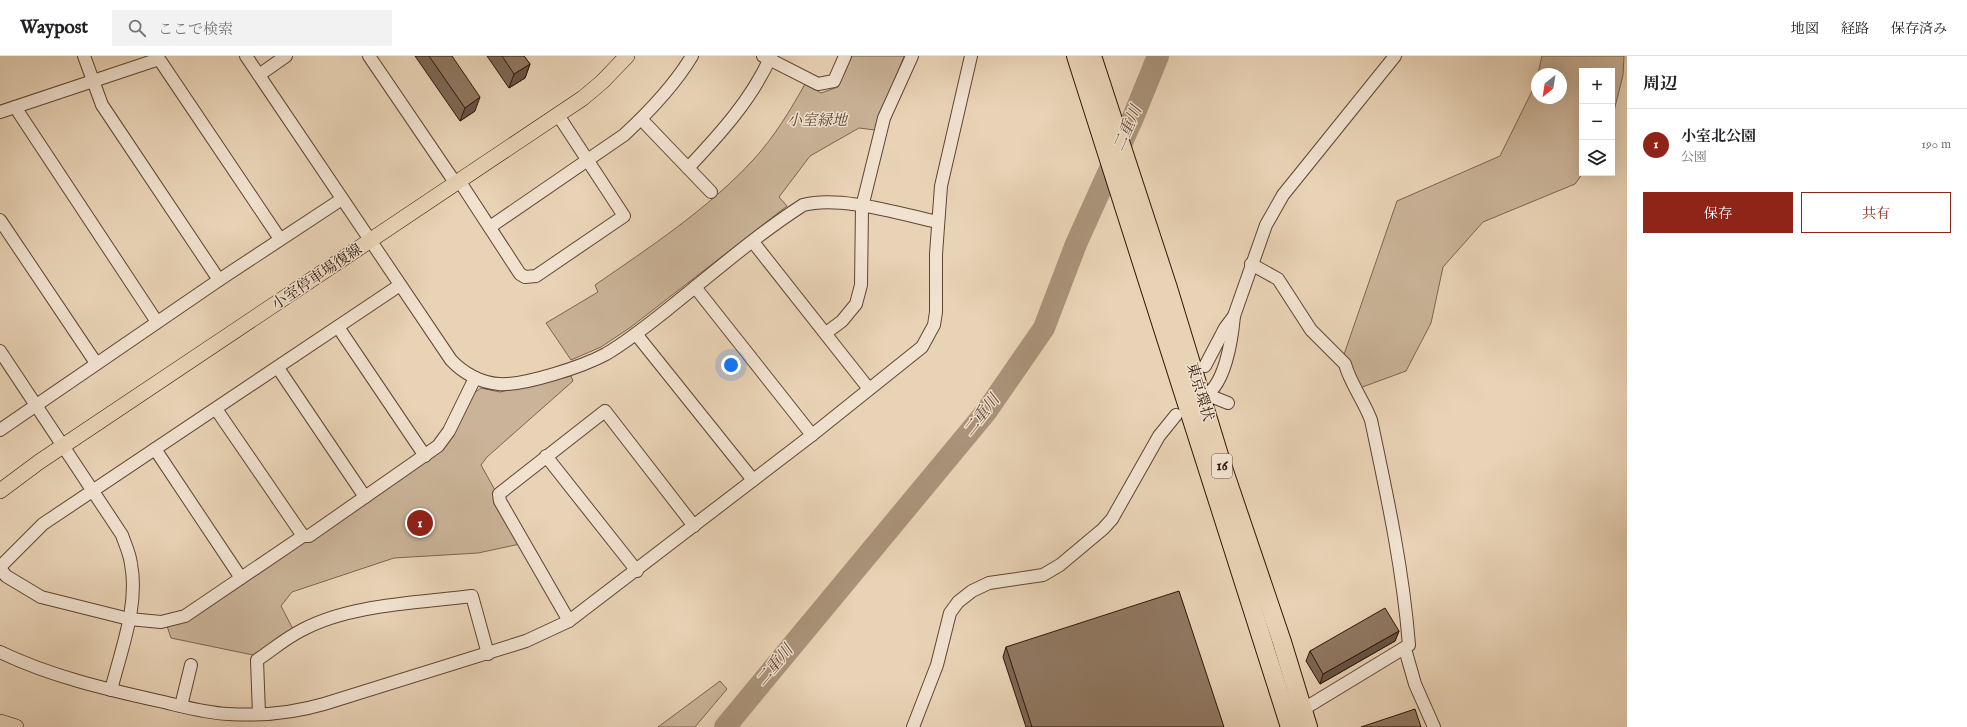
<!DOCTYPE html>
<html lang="ja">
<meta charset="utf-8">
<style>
:root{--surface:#fff;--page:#f2f2f2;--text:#202124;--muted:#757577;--line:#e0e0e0;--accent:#8f2418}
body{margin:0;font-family:"IM FELL English","Noto Serif JP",serif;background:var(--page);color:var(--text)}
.controls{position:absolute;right:12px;top:12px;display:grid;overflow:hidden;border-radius:0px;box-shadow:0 4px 16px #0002}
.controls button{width:36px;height:36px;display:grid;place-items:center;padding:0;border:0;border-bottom:1px solid var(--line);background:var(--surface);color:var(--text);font:20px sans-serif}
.compass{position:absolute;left:1531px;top:12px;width:36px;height:36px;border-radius:50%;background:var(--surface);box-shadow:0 4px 16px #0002;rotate:210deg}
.you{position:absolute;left:731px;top:309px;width:14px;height:14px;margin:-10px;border:3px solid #fff;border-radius:50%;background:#1a73e8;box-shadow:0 0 0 6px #1a73e833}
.badge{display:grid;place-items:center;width:26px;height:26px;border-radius:50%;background:var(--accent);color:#fff;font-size:13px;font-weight:700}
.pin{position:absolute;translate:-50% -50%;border:2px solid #fff;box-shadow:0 1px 4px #0006}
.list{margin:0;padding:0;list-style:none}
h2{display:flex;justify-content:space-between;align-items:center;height:52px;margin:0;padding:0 16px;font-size:17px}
h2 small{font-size:13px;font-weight:400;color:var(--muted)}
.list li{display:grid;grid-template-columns:26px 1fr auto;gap:12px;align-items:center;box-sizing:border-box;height:72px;padding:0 16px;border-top:1px solid var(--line)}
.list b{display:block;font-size:15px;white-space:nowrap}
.list p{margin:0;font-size:13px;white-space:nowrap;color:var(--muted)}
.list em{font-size:13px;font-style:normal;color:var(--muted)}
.actions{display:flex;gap:8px;padding:12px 16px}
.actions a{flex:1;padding:9px 0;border:1px solid var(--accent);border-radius:0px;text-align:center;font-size:14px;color:var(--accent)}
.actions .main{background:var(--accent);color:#fff}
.icon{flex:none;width:22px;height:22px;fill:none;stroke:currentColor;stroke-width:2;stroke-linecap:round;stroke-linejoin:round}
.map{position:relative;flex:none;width:1627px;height:671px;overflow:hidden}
header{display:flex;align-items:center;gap:24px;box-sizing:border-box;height:56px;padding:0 20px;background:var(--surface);border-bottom:1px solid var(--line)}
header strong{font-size:19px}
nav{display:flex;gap:22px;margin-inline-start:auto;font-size:14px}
.search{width:280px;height:36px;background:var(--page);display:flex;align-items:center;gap:10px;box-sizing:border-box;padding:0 14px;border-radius:0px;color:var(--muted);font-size:15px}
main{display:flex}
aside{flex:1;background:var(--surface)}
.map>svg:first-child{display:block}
.green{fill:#cab398;stroke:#7d644f}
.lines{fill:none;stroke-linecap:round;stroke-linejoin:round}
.river{stroke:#aa937a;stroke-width:22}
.minor-casing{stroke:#5e4532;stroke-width:14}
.major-casing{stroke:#301606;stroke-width:16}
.highway-casing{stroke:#301606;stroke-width:20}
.minor{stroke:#f1e2d0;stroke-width:12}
.major{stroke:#e9d3b6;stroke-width:15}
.highway{stroke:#e9d3b6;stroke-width:18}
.wall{fill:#7c6754;stroke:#301606}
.shaded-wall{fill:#655445;stroke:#301606}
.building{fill:#907862;stroke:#301606}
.labels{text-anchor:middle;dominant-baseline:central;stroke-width:3;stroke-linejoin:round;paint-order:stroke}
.shield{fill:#f1e2d0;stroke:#6a5343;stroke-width:1}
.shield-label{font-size:14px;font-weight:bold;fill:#301606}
.park-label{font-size:15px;font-style:italic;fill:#5e4532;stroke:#f1e2d0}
.street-label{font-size:15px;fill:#301606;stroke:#f1e2d0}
.water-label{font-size:16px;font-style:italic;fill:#614834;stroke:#f1e2d0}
</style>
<header>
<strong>Waypost</strong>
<div class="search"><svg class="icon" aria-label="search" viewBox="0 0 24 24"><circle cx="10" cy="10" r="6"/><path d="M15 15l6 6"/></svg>ここで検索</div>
<nav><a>地図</a><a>経路</a><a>保存済み</a></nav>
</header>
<main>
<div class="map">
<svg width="1627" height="671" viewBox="0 0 1627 671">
<rect width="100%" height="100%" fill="#e9d3b6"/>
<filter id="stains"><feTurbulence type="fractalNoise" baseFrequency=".005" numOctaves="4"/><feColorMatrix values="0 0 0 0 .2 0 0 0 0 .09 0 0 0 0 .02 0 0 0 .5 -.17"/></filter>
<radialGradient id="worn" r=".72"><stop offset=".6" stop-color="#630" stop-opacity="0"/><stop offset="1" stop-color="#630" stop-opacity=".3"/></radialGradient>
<g class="green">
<path d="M 852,0 L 904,0 L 875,74 L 859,72 L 810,100 L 779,141 L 787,150 L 631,271 L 601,291 L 571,304 L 546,267 L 598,236 L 595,229 C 650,191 708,153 754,103 C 774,81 790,55 805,28 L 821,37 L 838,31 Z"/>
<polygon points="1542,0 1624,0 1623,19 1612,63 1612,15 1582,15 1583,117 1575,128 1483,166 1443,211 1431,267 1406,315 1357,333 1340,310 1397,145 1500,100 1537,25 1537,42 1561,42 1561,18 1538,18"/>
<polygon points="571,320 573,325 487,401 481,409 496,436 494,448 520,488 478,497 394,502 292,536 281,550 293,573 253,599 171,582 167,570 429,403 474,337 481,332 500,336"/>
<polygon points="720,625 727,633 695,671 658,671"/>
</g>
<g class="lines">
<polyline class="river" points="725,671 986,356 1044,272 1076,188 1132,64 1158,0"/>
<defs>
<g id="minor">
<polyline points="84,0 102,49 219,224"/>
<path d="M 246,0 L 451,304 C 463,317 481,327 499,328 C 524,330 584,310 606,298 C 628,285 648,269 668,253 C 712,218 755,180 803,149 C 839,139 901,158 938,166"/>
<polyline points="369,0 456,128"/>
<polyline points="763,0 818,28 834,25 845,0"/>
<polyline points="259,19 286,0"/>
<polyline points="15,51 157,266"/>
<polyline points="0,56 159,3 280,183"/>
<polyline points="641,63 711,136"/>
<path d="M 688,112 C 720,78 752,43 771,0"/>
<polyline points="460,126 520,218 525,221 536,220 624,160 558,59"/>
<polyline points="0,164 96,307"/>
<path d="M 490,171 L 624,79 C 650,55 674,30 692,0"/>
<polyline points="753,186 869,333"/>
<path d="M 1251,208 L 1278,223 L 1311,274 L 1345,308 C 1350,327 1364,345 1371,364 C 1387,439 1403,513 1409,589 L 1302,654"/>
<polyline points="695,231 812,379"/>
<polyline points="338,271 425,400"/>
<polyline points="826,277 842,265 856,248 861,229 862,151 884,62 912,0"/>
<polyline points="636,278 753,424"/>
<path d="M 0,295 L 122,479 C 125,488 130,498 131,508 C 139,549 121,594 111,634"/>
<polyline points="1205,310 1225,272 1234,260 1266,169 1283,139 1395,0"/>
<polyline points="278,312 365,441"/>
<polyline points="1208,339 1228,347"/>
<path d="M 1201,341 C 1225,334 1232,282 1234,260"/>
<polyline points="216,353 303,480"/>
<polyline points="0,374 219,224 342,143"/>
<polyline points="155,393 241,522"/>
<polyline points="546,400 637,515"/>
<polyline points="0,511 43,468 400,229"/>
<polyline points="0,512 6,520 41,541 129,563 161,566 185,560 303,480 309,480 438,390 449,375 475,322"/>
<polyline points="569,565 500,445 499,438 605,355 694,470"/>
<polyline points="1405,593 1415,628 1434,671"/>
<path d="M 0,596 C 50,620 105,633 159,645 C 181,650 205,657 228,658 C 260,660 293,657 324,648 L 526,585 L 569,565 L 812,379 L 922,291 L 934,269 L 936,256 L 936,198 L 941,130 L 971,0"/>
<polyline points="181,650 191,609"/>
<path d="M 259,658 L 257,604 C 272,594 286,582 302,574 C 350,548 418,547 472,540 L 488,598"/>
<polyline points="913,671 937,609 950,557 958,546 972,535 989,527 1043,519 1060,509 1103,473 1112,463 1159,380 1176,359"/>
</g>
<g id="major">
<polyline points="0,435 39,406 583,42 602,26 627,0"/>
<polyline points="0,666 16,671"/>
</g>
<g id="highway">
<polyline points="1076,0 1290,671"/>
<polyline points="1092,0 1168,232 1222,409 1282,586 1308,671"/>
</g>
</defs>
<use href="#minor" class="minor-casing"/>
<use href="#major" class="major-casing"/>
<use href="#highway" class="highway-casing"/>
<use href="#minor" class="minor"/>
<use href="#major" class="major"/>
<use href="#highway" class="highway"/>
</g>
<g class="wall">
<polygon points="415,0 452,0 475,55 460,65"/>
<polygon points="487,0 524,0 530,8 525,22 509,32"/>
<polygon points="1399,575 1395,585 1320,628 1306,605 1310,595"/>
<polygon points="1006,591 1224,671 1026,671 1003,601"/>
</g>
<g class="shaded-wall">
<polygon points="530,8 525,22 509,32 514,18"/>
<polygon points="480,41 475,55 460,65 465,52"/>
<polygon points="1399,575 1395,585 1320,628 1323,618"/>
</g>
<g class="building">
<polygon points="429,0 452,0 480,41 465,52"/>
<polygon points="502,0 524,0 530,8 514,18"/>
<polygon points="1179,535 1224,671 1032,671 1006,591"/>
<polygon points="1385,552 1399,575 1323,618 1310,595"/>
<polygon points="1415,653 1421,671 1361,671"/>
</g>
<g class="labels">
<rect class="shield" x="1212" y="398" width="20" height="24" rx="3"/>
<g class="shield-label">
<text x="1222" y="410">16</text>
</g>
<g class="park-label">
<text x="817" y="64">小室緑地</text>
</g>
<g class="street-label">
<text transform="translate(317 221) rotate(-34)">小室停車場復線</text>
<text transform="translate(1200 336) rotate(73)">東京環状</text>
</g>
<g class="water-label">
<text transform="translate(1128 73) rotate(-66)">二重川</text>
<text transform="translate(982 360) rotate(-52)">二重川</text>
<text transform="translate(775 610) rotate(-50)">二重川</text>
</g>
</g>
<rect width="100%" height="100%" filter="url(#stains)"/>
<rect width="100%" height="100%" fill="url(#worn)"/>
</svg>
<div class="controls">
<button>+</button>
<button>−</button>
<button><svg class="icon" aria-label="layers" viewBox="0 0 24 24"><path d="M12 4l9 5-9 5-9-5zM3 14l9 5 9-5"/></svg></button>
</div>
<svg class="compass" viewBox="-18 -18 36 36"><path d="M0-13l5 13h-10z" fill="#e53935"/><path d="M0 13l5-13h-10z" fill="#757577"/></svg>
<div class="you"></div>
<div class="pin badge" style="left:420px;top:467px">1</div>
</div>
<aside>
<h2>周辺<small></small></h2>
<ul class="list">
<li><span class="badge">1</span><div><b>小室北公園</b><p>公園</p></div><em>190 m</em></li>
</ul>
<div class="actions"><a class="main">保存</a><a>共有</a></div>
</aside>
</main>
